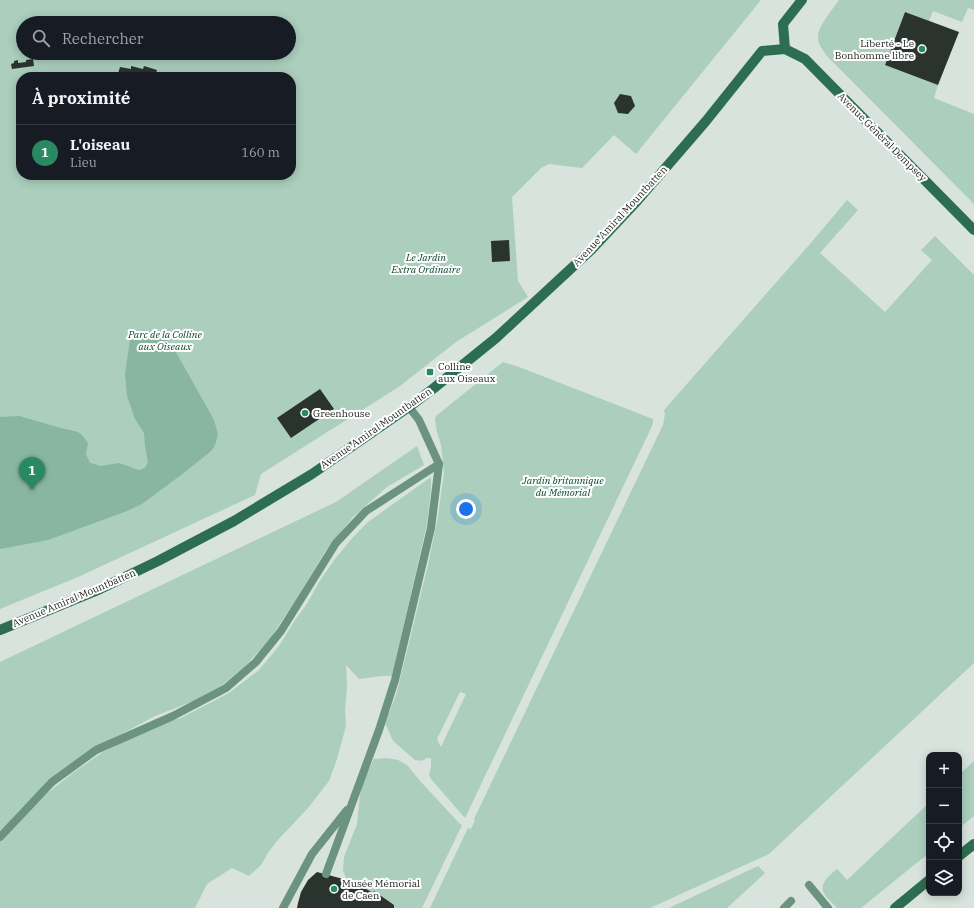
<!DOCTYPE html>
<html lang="fr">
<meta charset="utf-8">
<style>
:root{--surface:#171b24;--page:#20242c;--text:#f1f3f6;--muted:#9ea1a6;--line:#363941;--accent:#288962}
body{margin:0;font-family:"IBM Plex Serif",serif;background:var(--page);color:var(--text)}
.controls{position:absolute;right:12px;bottom:12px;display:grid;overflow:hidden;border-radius:8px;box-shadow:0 2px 10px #0003}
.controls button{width:36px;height:36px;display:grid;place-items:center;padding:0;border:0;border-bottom:1px solid var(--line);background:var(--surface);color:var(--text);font:20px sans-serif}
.you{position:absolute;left:466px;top:509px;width:14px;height:14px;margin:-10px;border:3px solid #fff;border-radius:50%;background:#1a73e8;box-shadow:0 0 0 6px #1a73e833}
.badge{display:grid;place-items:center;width:26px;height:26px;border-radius:50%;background:var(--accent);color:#fff;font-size:13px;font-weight:700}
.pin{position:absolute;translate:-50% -33px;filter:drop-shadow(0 1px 2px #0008)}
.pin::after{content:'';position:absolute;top:21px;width:14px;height:12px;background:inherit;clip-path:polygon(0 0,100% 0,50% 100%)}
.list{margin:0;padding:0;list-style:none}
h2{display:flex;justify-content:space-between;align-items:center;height:52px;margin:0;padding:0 16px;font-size:17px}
h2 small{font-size:13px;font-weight:400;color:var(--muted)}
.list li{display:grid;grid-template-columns:26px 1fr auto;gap:12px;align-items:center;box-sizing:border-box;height:56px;padding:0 16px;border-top:1px solid var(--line)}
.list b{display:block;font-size:15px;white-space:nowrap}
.list p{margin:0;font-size:13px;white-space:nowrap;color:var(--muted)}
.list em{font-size:13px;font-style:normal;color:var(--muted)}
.icon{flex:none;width:22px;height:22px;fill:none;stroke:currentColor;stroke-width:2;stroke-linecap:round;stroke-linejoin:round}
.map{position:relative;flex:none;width:974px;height:908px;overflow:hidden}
.search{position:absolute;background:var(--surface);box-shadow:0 2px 10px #0003;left:16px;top:16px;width:280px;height:44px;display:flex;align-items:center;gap:10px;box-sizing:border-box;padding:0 14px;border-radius:22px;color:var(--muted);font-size:15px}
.panel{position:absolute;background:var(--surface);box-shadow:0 2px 10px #0003;left:16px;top:72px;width:280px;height:108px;border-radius:16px}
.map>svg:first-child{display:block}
.green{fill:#abcfbc;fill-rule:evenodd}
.water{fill:#88b69e}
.building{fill:#2a332e}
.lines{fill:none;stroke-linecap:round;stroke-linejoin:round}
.lane{stroke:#6b937f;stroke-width:8}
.secondary{stroke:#2d6e52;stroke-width:10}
.poi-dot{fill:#288962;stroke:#fff;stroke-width:1.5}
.labels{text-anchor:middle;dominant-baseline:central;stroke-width:4;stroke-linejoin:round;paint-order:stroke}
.poi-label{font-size:10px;fill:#222624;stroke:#fff;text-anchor:start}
.street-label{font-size:10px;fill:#222624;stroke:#fff}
.park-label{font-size:10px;font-style:italic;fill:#003e28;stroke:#fff}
</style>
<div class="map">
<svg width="974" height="908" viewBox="0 0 974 908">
<rect width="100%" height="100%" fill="#d7e3dc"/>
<g class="green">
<path d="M 0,0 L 761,0 L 636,154 L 614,135 L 582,168 L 549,164 L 541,168 L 512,197 L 518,281 L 528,297 L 456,342 L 400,386 L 261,474 L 255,495 L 78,577 L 0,609 ZM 23,23 L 289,23 L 289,53 L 23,53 ZM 21,77 L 291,77 L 291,175 L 21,175 Z"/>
<path d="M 839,0 L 974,0 L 974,10 L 968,8 L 962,22 L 933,11 L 929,21 L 905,12 L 885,65 L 938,85 L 934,98 L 974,114 L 974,204 L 826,55 C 823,50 818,44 818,38 C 817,27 833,9 839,0 Z"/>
<polygon points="847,200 858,210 820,253 885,312 932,260 921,250 935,236 974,275 974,663 769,854 650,908 430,908 468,828 471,829 475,820 474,819 663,425 665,414 664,410 810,244"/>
<path d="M 503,362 L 519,367 L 653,419 L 653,424 L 465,818 L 431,779 L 429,775 L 431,767 L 431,758 L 427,758 C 423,761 420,761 415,760 L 393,741 L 385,723 L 396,695 L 409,643 L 428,565 L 438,516 L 444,473 L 441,445 L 437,432 L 435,420 L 436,416 ZM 460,692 L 466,694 L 441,747 L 437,739 Z"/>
<polygon points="417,446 424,465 387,487 353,517 325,552 293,604 268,642 243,668 222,685 196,700 155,716 94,749 72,763 52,778 25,805 0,831 0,662 336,502"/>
<path d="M 431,477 L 431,490 L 427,524 L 392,676 C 381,675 370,678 359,679 L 346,665 L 347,686 L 345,710 L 346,726 L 337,759 L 329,781 L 308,808 L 276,842 L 268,853 L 261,865 L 249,876 L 232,868 L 207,884 L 195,908 L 0,908 L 0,841 L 19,819 L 45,795 L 74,772 L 103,752 L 136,735 L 170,721 L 181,718 L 229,693 L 259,670 L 279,646 L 295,620 L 307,604 L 319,582 L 335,559 L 353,537 L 368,522 Z"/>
<polygon points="387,758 398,760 407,765 421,782 460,824 462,825 422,908 394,908 394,905 374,891 373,893 361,886 347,880 343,871 344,857 357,824 360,794 363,781 374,759"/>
<polygon points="974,761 974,816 959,828 959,775"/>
<path d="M 929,803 L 929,853 L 861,908 L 837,908 C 834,904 826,898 824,893 C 819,883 830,875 837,869 L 847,880 Z"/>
<polygon points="758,866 765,873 727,908 669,908"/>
</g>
<polygon class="water" points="143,336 163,336 172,345 214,420 218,434 216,442 214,447 210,452 181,475 142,504 127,511 48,540 0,549 0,417 19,416 61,428 78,432 83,436 88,443 86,454 90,463 101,466 119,463 139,470 145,468 148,462 145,446 144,433 135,419 127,396 125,374 130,340"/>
<g class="building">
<polygon points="905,12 959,32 938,85 885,65"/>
<polygon points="33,59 34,66 12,69 11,64 14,63 14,61 18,60 18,63 26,62 26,60"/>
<polygon points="131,66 143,69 144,66 157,70 155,77 117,77 120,67 131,69"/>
<polygon points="620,94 631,96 635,106 628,114 618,113 614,103"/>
<polygon points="509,240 510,261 492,262 491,241"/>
<polygon points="320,389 334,409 291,438 277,418"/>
<polygon points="317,872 347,880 361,886 373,893 374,891 394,905 394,908 297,908 298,903 301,892 308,880"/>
</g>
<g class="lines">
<g class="lane">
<polyline points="0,837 52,782 96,750 173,716 226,688 256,662 281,631 336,543 366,511 439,464"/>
<polyline points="326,874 379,730 395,680 431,528 439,464 419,420 409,407"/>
<polyline points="809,885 828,908"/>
<polyline points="283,908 312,854 347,810"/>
<polyline points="784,908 791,901"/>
</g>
<g class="secondary">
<polyline points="785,49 805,59 974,230"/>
<polyline points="0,630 100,589 158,561 234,521 312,474 409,407 434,388 496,338 591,250 637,201 706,121 762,51 785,49 783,24 802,0"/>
<polyline points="959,856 974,844"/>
<polyline points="895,908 929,880"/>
</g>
</g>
<g class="poi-dot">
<circle cx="922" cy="49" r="4"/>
<rect x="426" y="368" width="8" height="8" rx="2"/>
<circle cx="305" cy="413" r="4"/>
<circle cx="334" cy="889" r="4"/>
</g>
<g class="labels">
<g class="poi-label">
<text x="914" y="43" text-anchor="end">Liberté - Le<tspan x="914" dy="12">Bonhomme libre</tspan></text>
<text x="438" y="366">Colline<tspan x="438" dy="12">aux Oiseaux</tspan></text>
<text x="313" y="413">Greenhouse</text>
<text x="342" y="883">Musée Mémorial<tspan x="342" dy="12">de Caen</tspan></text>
</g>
<g class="street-label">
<text transform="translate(882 137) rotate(45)">Avenue Général Dempsey</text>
<text transform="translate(620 216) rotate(-47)">Avenue Amiral Mountbatten</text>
<text transform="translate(376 428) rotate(-35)">Avenue Amiral Mountbatten</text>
<text transform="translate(74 598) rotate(-23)">Avenue Amiral Mountbatten</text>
</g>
<g class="park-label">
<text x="426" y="257">Le Jardin<tspan x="426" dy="12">Extra Ordinaire</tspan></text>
<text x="165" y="334">Parc de la Colline<tspan x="165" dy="12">aux Oiseaux</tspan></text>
<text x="563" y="480">Jardin britannique<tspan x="563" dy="12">du Mémorial</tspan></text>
</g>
</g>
</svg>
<div class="controls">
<button>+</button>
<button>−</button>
<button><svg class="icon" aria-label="locate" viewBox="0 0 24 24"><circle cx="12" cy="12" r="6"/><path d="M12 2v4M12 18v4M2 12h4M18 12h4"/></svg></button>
<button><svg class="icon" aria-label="layers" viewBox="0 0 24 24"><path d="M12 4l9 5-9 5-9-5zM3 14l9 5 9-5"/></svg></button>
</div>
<div class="you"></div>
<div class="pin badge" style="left:32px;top:490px">1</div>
<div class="search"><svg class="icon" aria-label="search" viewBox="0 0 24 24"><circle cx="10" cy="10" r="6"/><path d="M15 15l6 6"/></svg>Rechercher</div>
<section class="panel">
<h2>À proximité<small></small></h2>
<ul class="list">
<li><span class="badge">1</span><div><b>L'oiseau</b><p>Lieu</p></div><em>160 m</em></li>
</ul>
</section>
</div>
